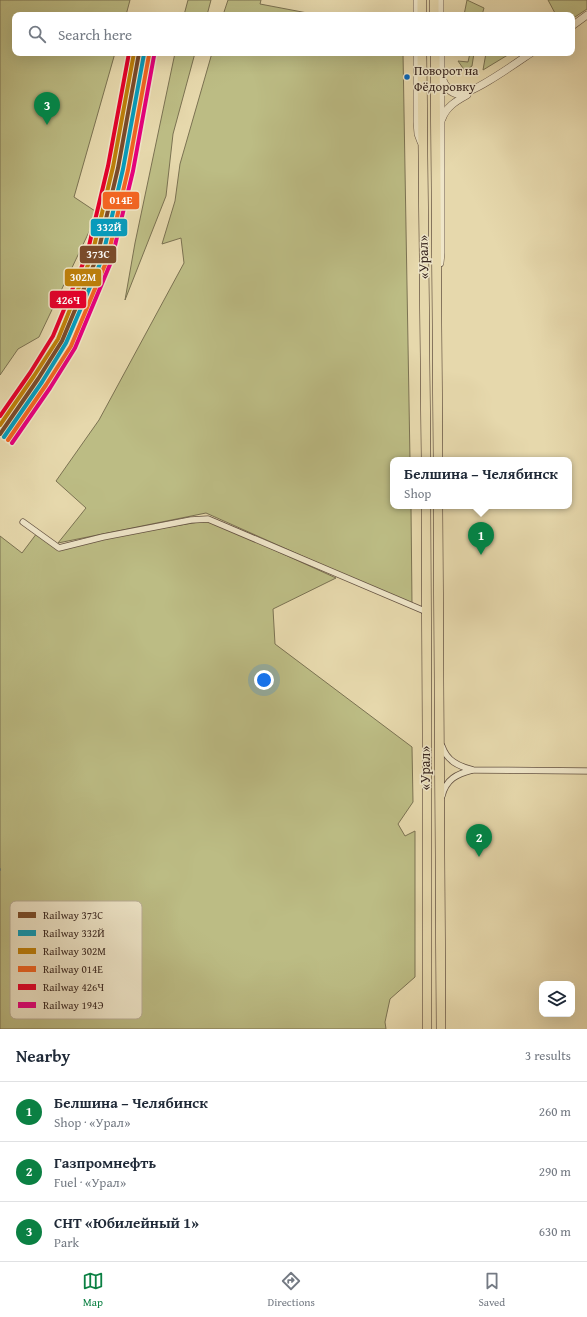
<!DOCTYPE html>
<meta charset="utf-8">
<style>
:root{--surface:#fff;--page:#f6f6f7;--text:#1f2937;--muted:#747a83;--line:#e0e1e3;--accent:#0b8043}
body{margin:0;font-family:"Gentium Book Plus",serif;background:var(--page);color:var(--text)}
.controls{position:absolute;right:12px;bottom:12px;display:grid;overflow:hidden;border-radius:8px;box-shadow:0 4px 16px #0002}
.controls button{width:36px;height:36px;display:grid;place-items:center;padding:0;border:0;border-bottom:1px solid var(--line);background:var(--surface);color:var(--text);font:20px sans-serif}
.you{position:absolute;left:264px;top:680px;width:14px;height:14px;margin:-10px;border:3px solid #fff;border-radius:50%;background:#1a73e8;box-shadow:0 0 0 6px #1a73e833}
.badge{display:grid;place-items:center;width:26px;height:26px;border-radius:50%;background:var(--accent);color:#fff;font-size:13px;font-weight:700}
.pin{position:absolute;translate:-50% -33px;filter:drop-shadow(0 1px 2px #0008)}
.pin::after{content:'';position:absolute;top:21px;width:14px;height:12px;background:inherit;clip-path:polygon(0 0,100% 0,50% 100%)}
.popup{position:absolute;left:390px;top:457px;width:182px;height:52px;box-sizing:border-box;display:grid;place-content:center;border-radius:8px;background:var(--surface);filter:drop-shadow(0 1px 3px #0005);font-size:13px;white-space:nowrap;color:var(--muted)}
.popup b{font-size:15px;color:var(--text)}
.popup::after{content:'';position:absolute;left:50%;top:100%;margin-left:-8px;border:8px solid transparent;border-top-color:var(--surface)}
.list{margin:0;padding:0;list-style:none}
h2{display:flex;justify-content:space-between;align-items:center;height:52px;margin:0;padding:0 16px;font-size:17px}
h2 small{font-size:13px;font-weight:400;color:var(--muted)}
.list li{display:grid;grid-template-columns:26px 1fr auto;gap:12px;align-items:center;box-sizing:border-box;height:60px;padding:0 16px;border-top:1px solid var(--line)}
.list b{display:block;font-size:15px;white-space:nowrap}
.list p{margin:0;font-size:13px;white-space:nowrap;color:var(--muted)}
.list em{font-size:13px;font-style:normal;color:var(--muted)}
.icon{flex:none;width:22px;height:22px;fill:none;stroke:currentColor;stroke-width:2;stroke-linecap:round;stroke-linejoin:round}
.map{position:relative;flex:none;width:587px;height:1029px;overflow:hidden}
.search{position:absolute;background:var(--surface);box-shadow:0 4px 16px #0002;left:12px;right:12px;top:12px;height:44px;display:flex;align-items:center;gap:10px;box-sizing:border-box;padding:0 14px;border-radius:8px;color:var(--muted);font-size:15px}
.sheet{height:232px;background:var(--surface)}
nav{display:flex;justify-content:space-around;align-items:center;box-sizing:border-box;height:56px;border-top:1px solid var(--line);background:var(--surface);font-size:11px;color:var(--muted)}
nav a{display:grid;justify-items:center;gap:2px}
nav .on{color:var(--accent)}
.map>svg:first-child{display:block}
.green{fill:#bcbc84;stroke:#7b7252}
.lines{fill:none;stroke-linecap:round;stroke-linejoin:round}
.stream{stroke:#717f75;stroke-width:2}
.minor-casing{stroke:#655343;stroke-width:7}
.tertiary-casing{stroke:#655343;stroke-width:8}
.primary-casing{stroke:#3a2720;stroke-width:10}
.minor{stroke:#efe6c9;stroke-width:5.5}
.tertiary{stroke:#efe6c9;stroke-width:7}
.primary{stroke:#e6d8ac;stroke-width:9}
.rail-1-casing{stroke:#efe6c9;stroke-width:7}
.rail-2-casing{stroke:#efe6c9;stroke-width:7}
.rail-3-casing{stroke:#efe6c9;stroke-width:7}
.rail-4-casing{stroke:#efe6c9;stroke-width:7}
.rail-5-casing{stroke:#efe6c9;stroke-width:7}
.rail-6-casing{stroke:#efe6c9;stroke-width:7}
.rail-1{stroke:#7a4b2a;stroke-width:4}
.rail-2{stroke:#069cbd;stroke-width:4}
.rail-3{stroke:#be800a;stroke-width:4}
.rail-4{stroke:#f26522;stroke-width:4}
.rail-5{stroke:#e4002b;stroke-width:4}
.rail-6{stroke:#e5007d;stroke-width:4}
.bus-dot{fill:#0065bd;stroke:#efe6c9;stroke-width:1.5}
.labels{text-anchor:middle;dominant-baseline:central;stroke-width:3;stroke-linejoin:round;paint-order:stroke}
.bus-label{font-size:13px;fill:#3a2720;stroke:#efe6c9;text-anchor:start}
.street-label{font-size:14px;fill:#3a2720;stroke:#efe6c9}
.key{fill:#efe6c9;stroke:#b9ad96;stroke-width:1}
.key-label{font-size:11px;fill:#3a2720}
.line-badge{stroke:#efe6c9;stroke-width:1.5}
.badge-label{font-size:11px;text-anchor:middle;font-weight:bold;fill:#fff}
</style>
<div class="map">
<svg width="587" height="1029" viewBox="0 0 587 1029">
<rect width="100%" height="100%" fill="#e6d8ac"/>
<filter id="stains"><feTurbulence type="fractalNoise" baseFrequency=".005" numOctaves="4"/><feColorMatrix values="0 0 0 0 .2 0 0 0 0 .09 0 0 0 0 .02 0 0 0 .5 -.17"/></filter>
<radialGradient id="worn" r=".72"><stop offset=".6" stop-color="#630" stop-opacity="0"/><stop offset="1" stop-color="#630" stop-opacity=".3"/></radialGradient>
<g class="green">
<polygon points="0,0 130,0 126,15 15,15 15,53 115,53 74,197 98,213 39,337 18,349 0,375"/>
<polygon points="188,0 211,0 207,15 184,15"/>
<polygon points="228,0 261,0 260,4 318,15 223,15"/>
<polygon points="467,0 484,8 482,15 464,15"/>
<polygon points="548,0 587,0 587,9 572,19 572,15 556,15"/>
<polygon points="175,53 195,53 173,134 166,196 125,300 135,243"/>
<polygon points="212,53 403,53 410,460 393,460 393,506 411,506 412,605 206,513 58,543 86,508 56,481 99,420 184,263 181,238 162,244 175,201 180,164"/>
<polygon points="470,53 474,53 472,66 465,71 458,61 468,62"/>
<polygon points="486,53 511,53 483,70"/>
<polygon points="205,521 215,523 336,578 273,609 275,644 412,747 413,802 398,824 405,836 415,831 415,977 390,999 385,1022 386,1029 0,1029 0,536 22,553 37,533 54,546"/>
</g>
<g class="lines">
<polyline class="stream" points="0,869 0,870"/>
<defs>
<g id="minor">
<polyline points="23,522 59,548 103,537 191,520 208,519 427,612"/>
<path d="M 442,746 C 447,761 458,766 473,770 L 587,771"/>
<path d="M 442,796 C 446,779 457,774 472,770"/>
</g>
<g id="tertiary">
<polyline points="417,0 417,15"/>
<polyline points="440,0 440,15"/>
<polyline points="572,26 587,15"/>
<polyline points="417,53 417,122 418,134 421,142"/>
<path d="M 442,78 C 445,86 449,93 458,94 C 470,96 519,61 531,53"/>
<path d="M 442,119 C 446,107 456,101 467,95"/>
<polyline points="440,263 441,253 441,53"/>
</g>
<g id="primary">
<polyline points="422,0 422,15"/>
<polyline points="434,0 434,15"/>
<polyline points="422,53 426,460"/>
<polyline points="435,53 438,460"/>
<polyline points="426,506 427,730 427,1029"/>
<polyline points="438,506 441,1029"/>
</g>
</defs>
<use href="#minor" class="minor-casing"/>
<use href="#tertiary" class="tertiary-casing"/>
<use href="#primary" class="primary-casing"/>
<use href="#minor" class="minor"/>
<use href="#tertiary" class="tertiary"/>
<use href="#primary" class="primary"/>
<defs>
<polyline id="rail-1" points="0,434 38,379 62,341 97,257 118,168 139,53"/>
<polyline id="rail-2" points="4,437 42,382 66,343 102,259 123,169 144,54"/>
<polyline id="rail-3" points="0,425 34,376 58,339 92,255 113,167 134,53"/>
<polyline id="rail-4" points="8,440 46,385 71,346 107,260 128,170 149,55"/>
<polyline id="rail-5" points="0,416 30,373 53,336 87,254 108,166 129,53"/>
<polyline id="rail-6" points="12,443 50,388 75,348 111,262 133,171 154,56"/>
</defs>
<use href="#rail-1" class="rail-1-casing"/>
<use href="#rail-2" class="rail-2-casing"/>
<use href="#rail-3" class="rail-3-casing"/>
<use href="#rail-4" class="rail-4-casing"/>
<use href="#rail-5" class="rail-5-casing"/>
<use href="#rail-6" class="rail-6-casing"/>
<use href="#rail-1" class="rail-1"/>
<use href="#rail-2" class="rail-2"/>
<use href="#rail-3" class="rail-3"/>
<use href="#rail-4" class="rail-4"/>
<use href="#rail-5" class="rail-5"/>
<use href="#rail-6" class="rail-6"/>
</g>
<circle class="bus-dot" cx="407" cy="77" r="3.5"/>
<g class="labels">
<g class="bus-label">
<text x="414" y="70">Поворот на<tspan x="414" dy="16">Фёдоровку</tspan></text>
</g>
<g class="street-label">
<text transform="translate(423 257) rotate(-91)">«Урал»</text>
<text transform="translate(425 768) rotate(-90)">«Урал»</text>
</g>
</g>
<rect x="10" y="901" width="132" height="118" rx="6" class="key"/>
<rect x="18" y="912" width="18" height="6" fill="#7a4b2a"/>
<rect x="18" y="930" width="18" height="6" fill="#069cbd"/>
<rect x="18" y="948" width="18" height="6" fill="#be800a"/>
<rect x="18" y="966" width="18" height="6" fill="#f26522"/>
<rect x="18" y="984" width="18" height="6" fill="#e4002b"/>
<rect x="18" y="1002" width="18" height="6" fill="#e5007d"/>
<g class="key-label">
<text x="43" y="919">Railway 373C</text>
<text x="43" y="937">Railway 332Й</text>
<text x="43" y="955">Railway 302М</text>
<text x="43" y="973">Railway 014Е</text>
<text x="43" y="991">Railway 426Ч</text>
<text x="43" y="1009">Railway 194Э</text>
</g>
<g class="line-badge">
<rect x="102" y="191" width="38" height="19" rx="4" fill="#f26522"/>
<rect x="90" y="218" width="38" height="19" rx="4" fill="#069cbd"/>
<rect x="79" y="245" width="38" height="19" rx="4" fill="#7a4b2a"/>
<rect x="64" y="268" width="38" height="19" rx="4" fill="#be800a"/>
<rect x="49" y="290" width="38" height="19" rx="4" fill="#e4002b"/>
</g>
<g class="badge-label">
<text x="121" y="204">014Е</text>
<text x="109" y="231">332Й</text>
<text x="98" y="258">373C</text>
<text x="83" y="281">302М</text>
<text x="68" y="304">426Ч</text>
</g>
<rect width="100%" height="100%" filter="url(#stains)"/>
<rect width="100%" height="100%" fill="url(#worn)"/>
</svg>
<div class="controls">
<button><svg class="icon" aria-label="layers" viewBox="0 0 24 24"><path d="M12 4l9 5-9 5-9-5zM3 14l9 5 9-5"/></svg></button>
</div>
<div class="you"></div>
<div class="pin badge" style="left:481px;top:555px">1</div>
<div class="popup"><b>Белшина – Челябинск</b>Shop</div>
<div class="pin badge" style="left:479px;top:857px">2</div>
<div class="pin badge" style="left:47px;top:125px">3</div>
<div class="search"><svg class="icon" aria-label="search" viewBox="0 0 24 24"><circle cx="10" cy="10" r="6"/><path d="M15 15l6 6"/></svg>Search here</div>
</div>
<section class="sheet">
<h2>Nearby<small>3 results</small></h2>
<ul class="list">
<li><span class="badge">1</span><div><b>Белшина – Челябинск</b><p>Shop · «Урал»</p></div><em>260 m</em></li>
<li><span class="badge">2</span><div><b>Газпромнефть</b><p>Fuel · «Урал»</p></div><em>290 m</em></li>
<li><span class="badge">3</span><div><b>СНТ «Юбилейный 1»</b><p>Park</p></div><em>630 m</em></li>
</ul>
</section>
<nav>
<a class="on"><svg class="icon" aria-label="map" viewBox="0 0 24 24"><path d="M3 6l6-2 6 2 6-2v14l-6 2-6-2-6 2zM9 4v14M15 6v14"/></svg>Map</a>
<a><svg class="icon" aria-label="directions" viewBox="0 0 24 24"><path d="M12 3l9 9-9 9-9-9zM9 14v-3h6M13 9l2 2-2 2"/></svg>Directions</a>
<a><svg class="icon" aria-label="saved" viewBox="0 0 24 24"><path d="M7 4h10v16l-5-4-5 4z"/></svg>Saved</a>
</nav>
